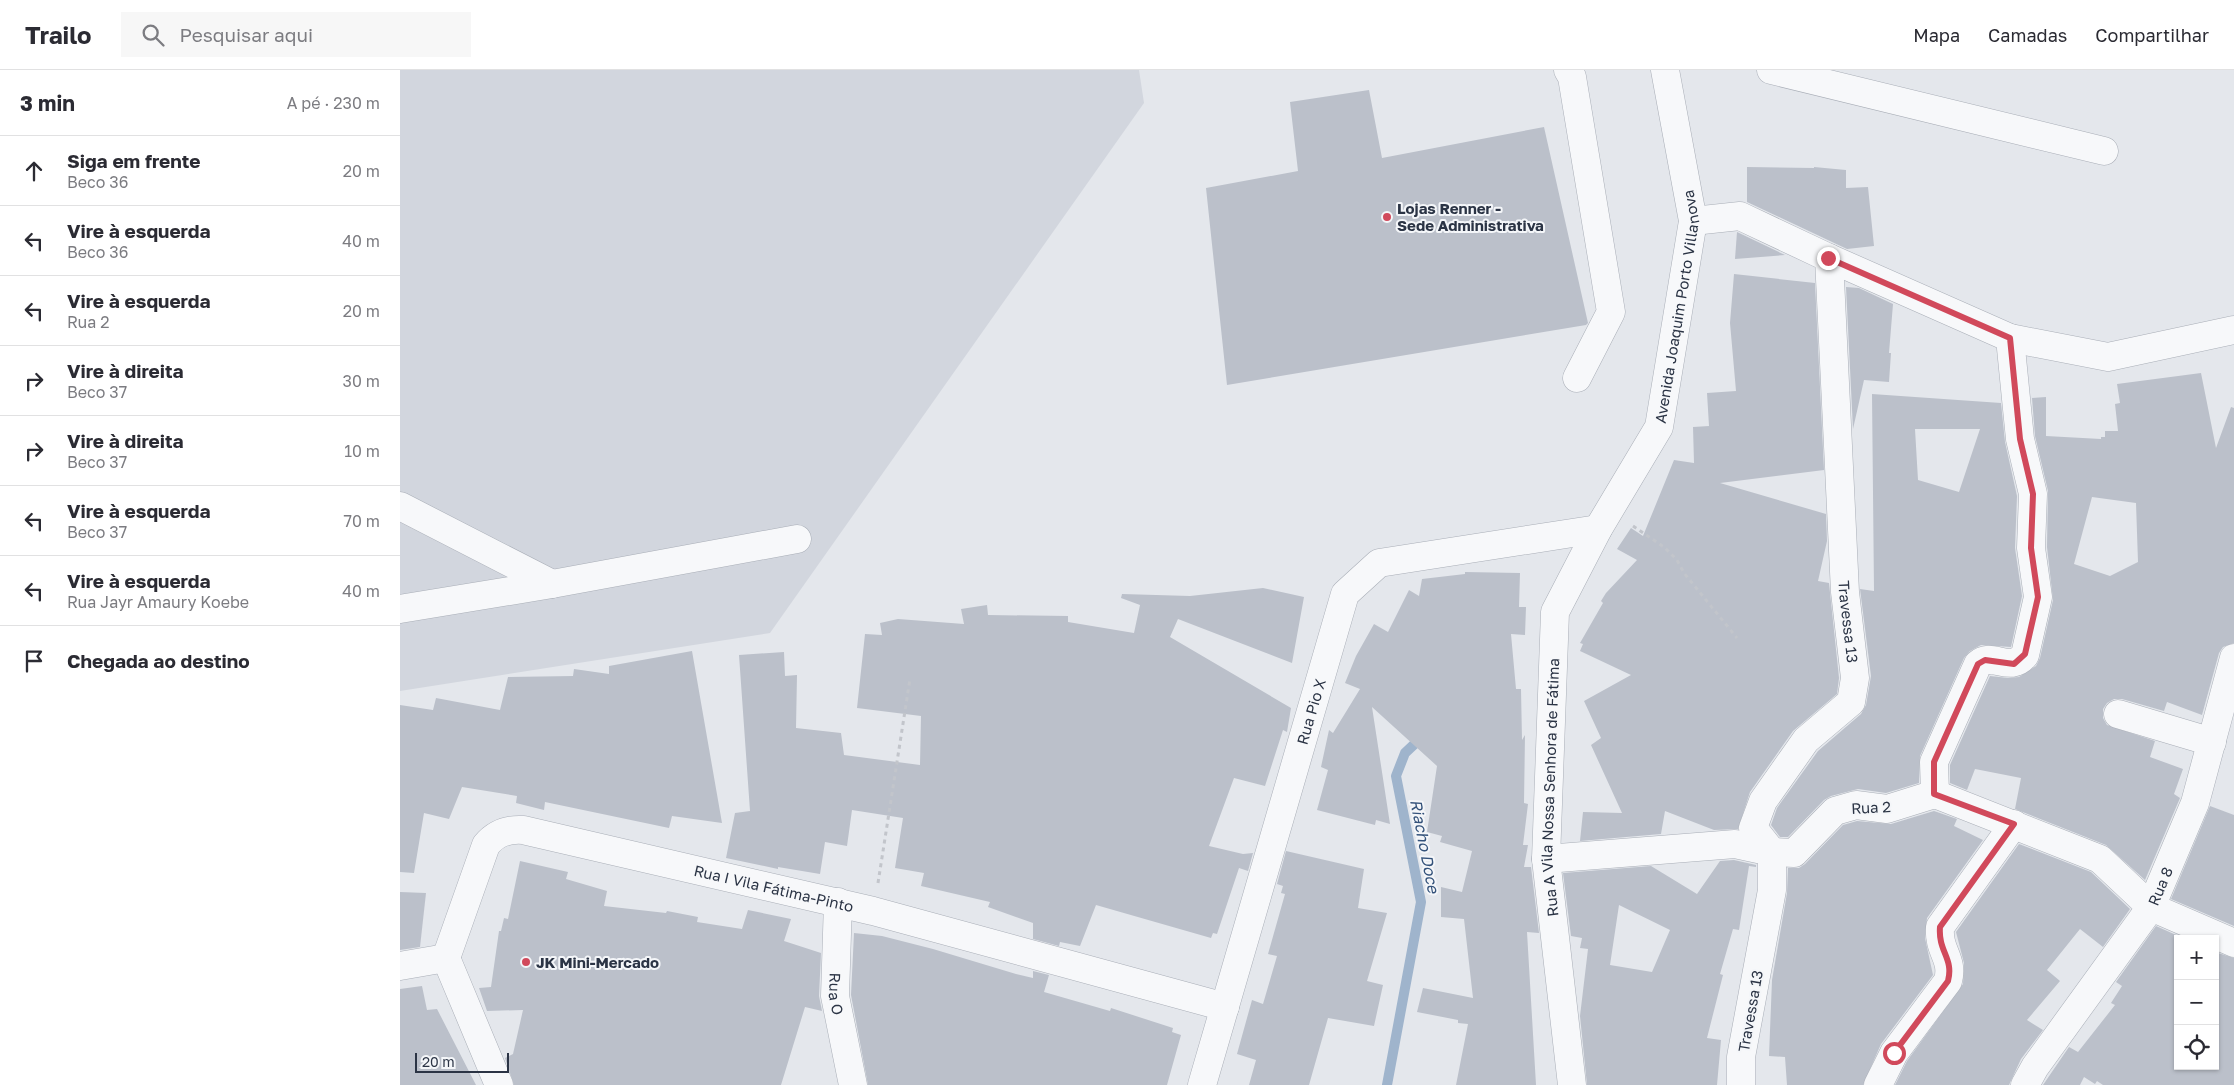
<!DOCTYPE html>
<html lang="pt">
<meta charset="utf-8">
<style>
:root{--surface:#fff;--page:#f7f7f7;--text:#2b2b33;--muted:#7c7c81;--line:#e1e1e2}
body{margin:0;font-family:"Golos Text",sans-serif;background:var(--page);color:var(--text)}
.controls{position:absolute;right:15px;bottom:15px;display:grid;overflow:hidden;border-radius:0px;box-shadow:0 1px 4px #0004}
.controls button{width:45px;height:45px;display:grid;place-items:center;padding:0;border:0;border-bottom:1px solid var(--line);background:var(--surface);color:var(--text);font:25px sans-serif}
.scale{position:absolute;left:15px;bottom:12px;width:94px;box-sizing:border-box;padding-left:5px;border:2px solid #2b3445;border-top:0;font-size:14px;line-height:18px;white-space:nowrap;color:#2b3445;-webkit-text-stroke:4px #f4f6f9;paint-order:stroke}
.stop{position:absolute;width:15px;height:15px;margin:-11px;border:4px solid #d1495b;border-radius:50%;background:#fff}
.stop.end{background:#d1495b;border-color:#fff;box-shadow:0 1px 5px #0008}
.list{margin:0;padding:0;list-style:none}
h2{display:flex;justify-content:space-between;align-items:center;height:65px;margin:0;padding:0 20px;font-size:21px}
h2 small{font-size:16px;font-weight:400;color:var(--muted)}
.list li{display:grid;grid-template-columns:32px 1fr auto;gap:15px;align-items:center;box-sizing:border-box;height:70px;padding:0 20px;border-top:1px solid var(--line)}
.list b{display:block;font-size:19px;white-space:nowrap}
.list p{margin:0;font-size:16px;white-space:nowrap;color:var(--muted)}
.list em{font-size:16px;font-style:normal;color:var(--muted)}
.icon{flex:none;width:28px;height:28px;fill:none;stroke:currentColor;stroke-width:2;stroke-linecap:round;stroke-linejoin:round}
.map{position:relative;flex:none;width:1834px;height:1015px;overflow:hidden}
header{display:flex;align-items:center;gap:30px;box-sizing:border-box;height:70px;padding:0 25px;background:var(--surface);border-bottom:1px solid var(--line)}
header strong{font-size:24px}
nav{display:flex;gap:28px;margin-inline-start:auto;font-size:18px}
.search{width:350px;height:45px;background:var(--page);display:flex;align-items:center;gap:12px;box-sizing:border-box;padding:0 18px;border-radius:0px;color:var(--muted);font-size:19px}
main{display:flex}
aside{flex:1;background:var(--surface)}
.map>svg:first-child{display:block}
.built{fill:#d2d6de}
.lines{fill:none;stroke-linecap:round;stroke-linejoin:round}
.stream{stroke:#9fb4cc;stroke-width:10}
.building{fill:#bbc0ca;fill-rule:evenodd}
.minor-casing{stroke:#a9aeb7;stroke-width:29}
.path{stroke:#c2c5cb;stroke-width:3;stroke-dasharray:4 4;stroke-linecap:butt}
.minor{stroke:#f7f8fa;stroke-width:28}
.route{stroke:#d1495b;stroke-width:6}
.poi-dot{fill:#d1495b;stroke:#f4f6f9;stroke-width:2}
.labels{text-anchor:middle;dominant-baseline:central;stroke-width:4;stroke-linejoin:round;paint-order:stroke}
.poi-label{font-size:15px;font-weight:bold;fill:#2b3445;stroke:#f4f6f9;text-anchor:start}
.street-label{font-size:15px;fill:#2b3445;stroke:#f4f6f9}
.water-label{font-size:16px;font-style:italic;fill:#34527a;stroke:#f4f6f9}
</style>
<header>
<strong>Trailo</strong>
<div class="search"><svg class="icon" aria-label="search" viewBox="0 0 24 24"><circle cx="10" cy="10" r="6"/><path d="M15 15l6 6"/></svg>Pesquisar aqui</div>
<nav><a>Mapa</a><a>Camadas</a><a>Compartilhar</a></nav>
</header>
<main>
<aside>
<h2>3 min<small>A pé · 230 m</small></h2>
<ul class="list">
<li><svg class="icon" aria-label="ahead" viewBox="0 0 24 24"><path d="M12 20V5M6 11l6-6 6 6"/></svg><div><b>Siga em frente</b><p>Beco 36</p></div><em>20 m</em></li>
<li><svg class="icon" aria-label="left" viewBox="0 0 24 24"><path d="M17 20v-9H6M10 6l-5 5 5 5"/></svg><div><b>Vire à esquerda</b><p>Beco 36</p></div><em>40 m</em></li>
<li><svg class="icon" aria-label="left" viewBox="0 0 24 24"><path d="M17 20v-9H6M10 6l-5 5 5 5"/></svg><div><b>Vire à esquerda</b><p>Rua 2</p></div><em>20 m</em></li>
<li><svg class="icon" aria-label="right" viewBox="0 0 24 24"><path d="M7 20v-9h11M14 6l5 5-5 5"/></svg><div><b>Vire à direita</b><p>Beco 37</p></div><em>30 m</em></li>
<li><svg class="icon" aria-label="right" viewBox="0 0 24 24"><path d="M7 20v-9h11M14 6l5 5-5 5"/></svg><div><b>Vire à direita</b><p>Beco 37</p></div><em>10 m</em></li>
<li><svg class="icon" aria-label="left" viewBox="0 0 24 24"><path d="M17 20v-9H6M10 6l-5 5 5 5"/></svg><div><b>Vire à esquerda</b><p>Beco 37</p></div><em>70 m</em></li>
<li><svg class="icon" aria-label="left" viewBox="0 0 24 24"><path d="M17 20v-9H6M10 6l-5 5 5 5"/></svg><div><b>Vire à esquerda</b><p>Rua Jayr Amaury Koebe</p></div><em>40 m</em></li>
<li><svg class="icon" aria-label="arrive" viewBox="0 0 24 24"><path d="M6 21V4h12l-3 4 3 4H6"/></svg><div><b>Chegada ao destino</b></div></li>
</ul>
</aside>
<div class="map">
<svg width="1834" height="1015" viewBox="0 0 1834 1015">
<rect width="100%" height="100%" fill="#e4e7ec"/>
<polygon class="built" points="0,0 739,0 744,33 370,563 0,621"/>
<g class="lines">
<polyline class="stream" points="987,1015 1021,832 996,706 1005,683 1023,666"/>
</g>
<g class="building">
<polygon points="969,20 982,88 1144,57 1188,253 1186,255 827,315 806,118 898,101 890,32"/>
<polygon points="1347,97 1414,98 1414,97 1446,100 1446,118 1468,117 1474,176 1447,179 1347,132"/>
<polygon points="1337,162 1385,185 1335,189"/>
<polygon points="1334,204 1415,213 1424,400 1320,413 1426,444 1427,471 1418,511 1429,513 1439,608 1437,624 1393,661 1350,722 1338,759 1314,760 1265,741 1261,764 1180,771 1183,742 1222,743 1191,675 1201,668 1184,631 1231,605 1180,581 1183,574 1180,573 1203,533 1201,531 1206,523 1237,490 1217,479 1231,458 1243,466 1274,390 1294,393 1293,357 1309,356 1307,323 1336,321 1330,253"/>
<polygon points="1446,217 1459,218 1493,234 1489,283 1491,283 1489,312 1464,310 1453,359"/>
<path d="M 1801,303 L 1816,378 L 1831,337 L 1834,338 L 1834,573 L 1823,577 L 1819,583 L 1802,645 L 1767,632 L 1764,641 L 1722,629 L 1714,629 L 1707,633 L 1703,639 L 1703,648 L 1707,655 L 1755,671 L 1750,687 L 1783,699 L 1774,724 L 1780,728 L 1745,810 L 1706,775 L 1615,739 L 1621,708 L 1575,699 L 1567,720 L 1550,713 L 1550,695 L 1590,606 L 1608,608 L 1619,607 L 1636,596 L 1640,588 L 1653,530 L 1647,477 L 1648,421 L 1635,366 L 1632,328 L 1646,327 L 1646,366 L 1701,369 L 1701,367 L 1705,367 L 1705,361 L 1718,361 L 1715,334 L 1720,333 L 1717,314 ZM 1692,427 L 1736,433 L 1738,492 L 1710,506 L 1674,494 Z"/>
<path d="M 1472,324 L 1601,333 L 1605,372 L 1617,426 L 1615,478 L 1622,526 L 1611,577 L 1581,575 L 1570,581 L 1564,588 L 1520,686 L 1519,713 L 1486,723 L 1458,719 L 1431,726 L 1424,730 L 1388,767 L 1380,767 L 1371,755 L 1377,738 L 1418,681 L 1461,644 L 1466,635 L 1471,606 L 1460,519 L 1474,521 ZM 1515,359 L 1580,359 L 1559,422 L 1518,410 Z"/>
<polygon points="1065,502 1120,503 1119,537 1126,537 1125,565 1111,564 1116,619 1121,619 1122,670 1125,665 1124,733 1128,734 1123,775 1128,775 1124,797 1131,797 1139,863 1127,862 1136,1015 1056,1015 1068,954 1058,953 1058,950 1017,942 1023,918 1073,928 1064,849 1041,847 1041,817 1062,822 1072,781 1040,772 1042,766 1027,762 1037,696 972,637 990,754 976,750 975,755 917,740 928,700 921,697 929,660 933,663 960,619 945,613 956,586 974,554 988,562 1009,520 1019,526 1022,509 1065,504"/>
<polygon points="863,518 904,527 892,593 778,549 770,567 891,638 887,662 883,660 865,716 834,708 809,776 843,784 853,783 848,801 839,798 817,864 813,863 811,868 696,835 680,876 660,872 659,876 633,869 633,853 588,837 590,832 521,816 524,803 495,798 503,748 452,740 447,776 425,772 420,804 378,797 378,799 326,788 335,743 350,741 339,585 384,582 385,606 397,605 396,658 441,663 444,685 520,695 521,646 457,638 465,564 482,565 480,553 498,549 564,554 561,539 587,535 588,545 668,546 668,552 734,563 740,535 721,528 722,524 790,526"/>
<polygon points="292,581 322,753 272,746 269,758 145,732 144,740 116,733 117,726 62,717 49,749 24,743 14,803 0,802 0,635 33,640 36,628 100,640 108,607 173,606 174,599 209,604 209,596"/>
<polygon points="1810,736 1834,745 1834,856 1771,829"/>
<polygon points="1534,741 1557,749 1554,756 1583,770 1527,848 1525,868 1533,905 1481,974 1463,1015 1387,1015 1385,987 1369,986 1372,910 1387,823 1388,798 1399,798 1405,794 1443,755 1457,751 1491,754"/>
<polygon points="1619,774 1691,802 1730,839 1703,877 1680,859 1647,900 1660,911 1627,950 1643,960 1621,989 1609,1015 1495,1015 1507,991 1563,914 1564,893 1556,862"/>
<polygon points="886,781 964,799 958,838 987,843 967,911 983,915 974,956 928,948 909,1015 849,1015 856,990 837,984 852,930 863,934 877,886 868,884 885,824 881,823 883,816 877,814"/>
<path d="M 1334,790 L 1356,795 L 1356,797 L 1349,796 L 1339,860 L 1333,859 L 1320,904 L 1323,905 L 1307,968 L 1321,970 L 1317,1015 L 1187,1015 L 1180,946 L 1188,879 L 1180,878 L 1182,868 L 1171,866 L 1163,803 L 1251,796 L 1297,824 L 1320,791 ZM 1219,835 L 1270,860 L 1252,902 L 1210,895 Z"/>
<polygon points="120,791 168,802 166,809 207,821 204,836 266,843 267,841 298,847 297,852 342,859 348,840 391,849 384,871 421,883 419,926 422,941 405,937 381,1015 114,1015 105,988 113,984 123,940 87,941 79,918 91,917 99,861 101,861 104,848 108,849"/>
<polygon points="0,822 26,823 20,877 0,880"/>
<polygon points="1756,856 1785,869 1778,869 1778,996 1815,996 1815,882 1834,888 1834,1015 1703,1015 1697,1011 1695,1014 1684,1007 1680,1015 1643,1015 1669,977 1678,982 1715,935 1711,933 1722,916 1716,912"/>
<polygon points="454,863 482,866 533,879 616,904 633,908 633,901 649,905 644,922 710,941 711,938 773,958 772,962 781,965 767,1015 468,1015 451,925"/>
<polygon points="22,916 27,940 37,939 76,1015 0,1015 0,919"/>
</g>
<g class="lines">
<defs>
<g id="minor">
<polyline points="1168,0 1172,7 1211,242 1177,308"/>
<polyline points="1371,0 1704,81"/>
<path id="s1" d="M 1293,151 L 1340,146 L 1429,188 L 1445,522 L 1455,608 L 1451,632 L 1406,670 L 1363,731 L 1353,758 L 1372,782 L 1372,820 L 1341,987 L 1341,1015"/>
<polyline points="1429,188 1610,268 1708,287 1834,260"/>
<polyline points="0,436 152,514"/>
<polyline points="0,539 152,514 397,469"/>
<polyline points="1718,644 1812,672"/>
<path d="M 1535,724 L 1534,692 L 1578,594 C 1592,581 1610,604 1625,585 L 1638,527 L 1631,478 L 1633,424 L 1620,369 L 1610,268"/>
<polyline points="1146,789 1335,774 1372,782 1394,783 1435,741 1456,735 1487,739 1535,724 1700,789 1751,837 1834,873"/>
<path id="s2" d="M 438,832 L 435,926 L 453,1015"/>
<path id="s3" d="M 46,888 L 86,775 C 96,763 107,759 123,760 L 473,841 L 825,937"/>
<polyline points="46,888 99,1015"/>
<polyline points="0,896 46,888"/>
<path id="s4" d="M 802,1015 L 945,524 L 979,493 L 1198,459"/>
<path id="s5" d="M 1172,1015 L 1146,789 L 1155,542 L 1198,459 L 1259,357 L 1293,151 L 1265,0"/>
<path d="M 1478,1015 L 1494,983 L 1548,911 C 1554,888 1538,882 1540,857 L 1614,754"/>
<path id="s6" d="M 1625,1015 L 1635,997 L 1751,837 L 1795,733 L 1834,588"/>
</g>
</defs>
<use href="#minor" class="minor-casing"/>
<g class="path">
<polyline points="1233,456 1264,477 1277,490 1284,503 1337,568"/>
<polyline points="478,813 510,609"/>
</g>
<use href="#minor" class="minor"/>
</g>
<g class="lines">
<path class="route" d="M 1428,188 L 1610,268 L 1620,369 L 1633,424 L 1631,478 L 1638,527 L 1625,584 L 1614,594 L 1585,590 L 1578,594 L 1534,692 L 1534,724 L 1614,754 L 1540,857 C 1538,882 1554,888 1548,911 L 1494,983"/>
</g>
<g class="poi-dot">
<circle cx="987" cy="147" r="5"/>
<circle cx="126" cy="892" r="5"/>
</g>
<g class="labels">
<g class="poi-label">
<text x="997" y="138">Lojas Renner -<tspan x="997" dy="17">Sede Administrativa</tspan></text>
<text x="136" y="892">JK Mini-Mercado</text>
</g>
<g class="street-label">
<text stroke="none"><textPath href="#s5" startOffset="809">Avenida Joaquim Porto Villanova</textPath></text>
<text stroke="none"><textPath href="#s1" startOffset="510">Travessa 13</textPath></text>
<text stroke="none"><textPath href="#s4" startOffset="389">Rua Pio X</textPath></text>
<text stroke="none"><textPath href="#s5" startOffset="299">Rua A Vila Nossa Senhora de Fátima</textPath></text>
<text transform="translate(1471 737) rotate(-3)">Rua 2</text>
<text stroke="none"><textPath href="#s6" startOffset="241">Rua 8</textPath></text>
<text stroke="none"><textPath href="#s3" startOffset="419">Rua I Vila Fátima-Pinto</textPath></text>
<text stroke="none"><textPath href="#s2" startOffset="92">Rua O</textPath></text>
<text transform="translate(1350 941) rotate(-80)">Travessa 13</text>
</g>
<g class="water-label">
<text transform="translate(1025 776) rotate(79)">Riacho Doce</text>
</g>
</g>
</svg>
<div class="controls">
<button>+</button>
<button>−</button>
<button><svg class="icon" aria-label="locate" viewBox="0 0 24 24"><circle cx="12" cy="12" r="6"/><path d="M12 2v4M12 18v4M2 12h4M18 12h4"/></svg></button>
</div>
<div class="scale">20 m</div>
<div class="stop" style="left:1494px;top:983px"></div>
<div class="stop end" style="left:1428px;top:188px"></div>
</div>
</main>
